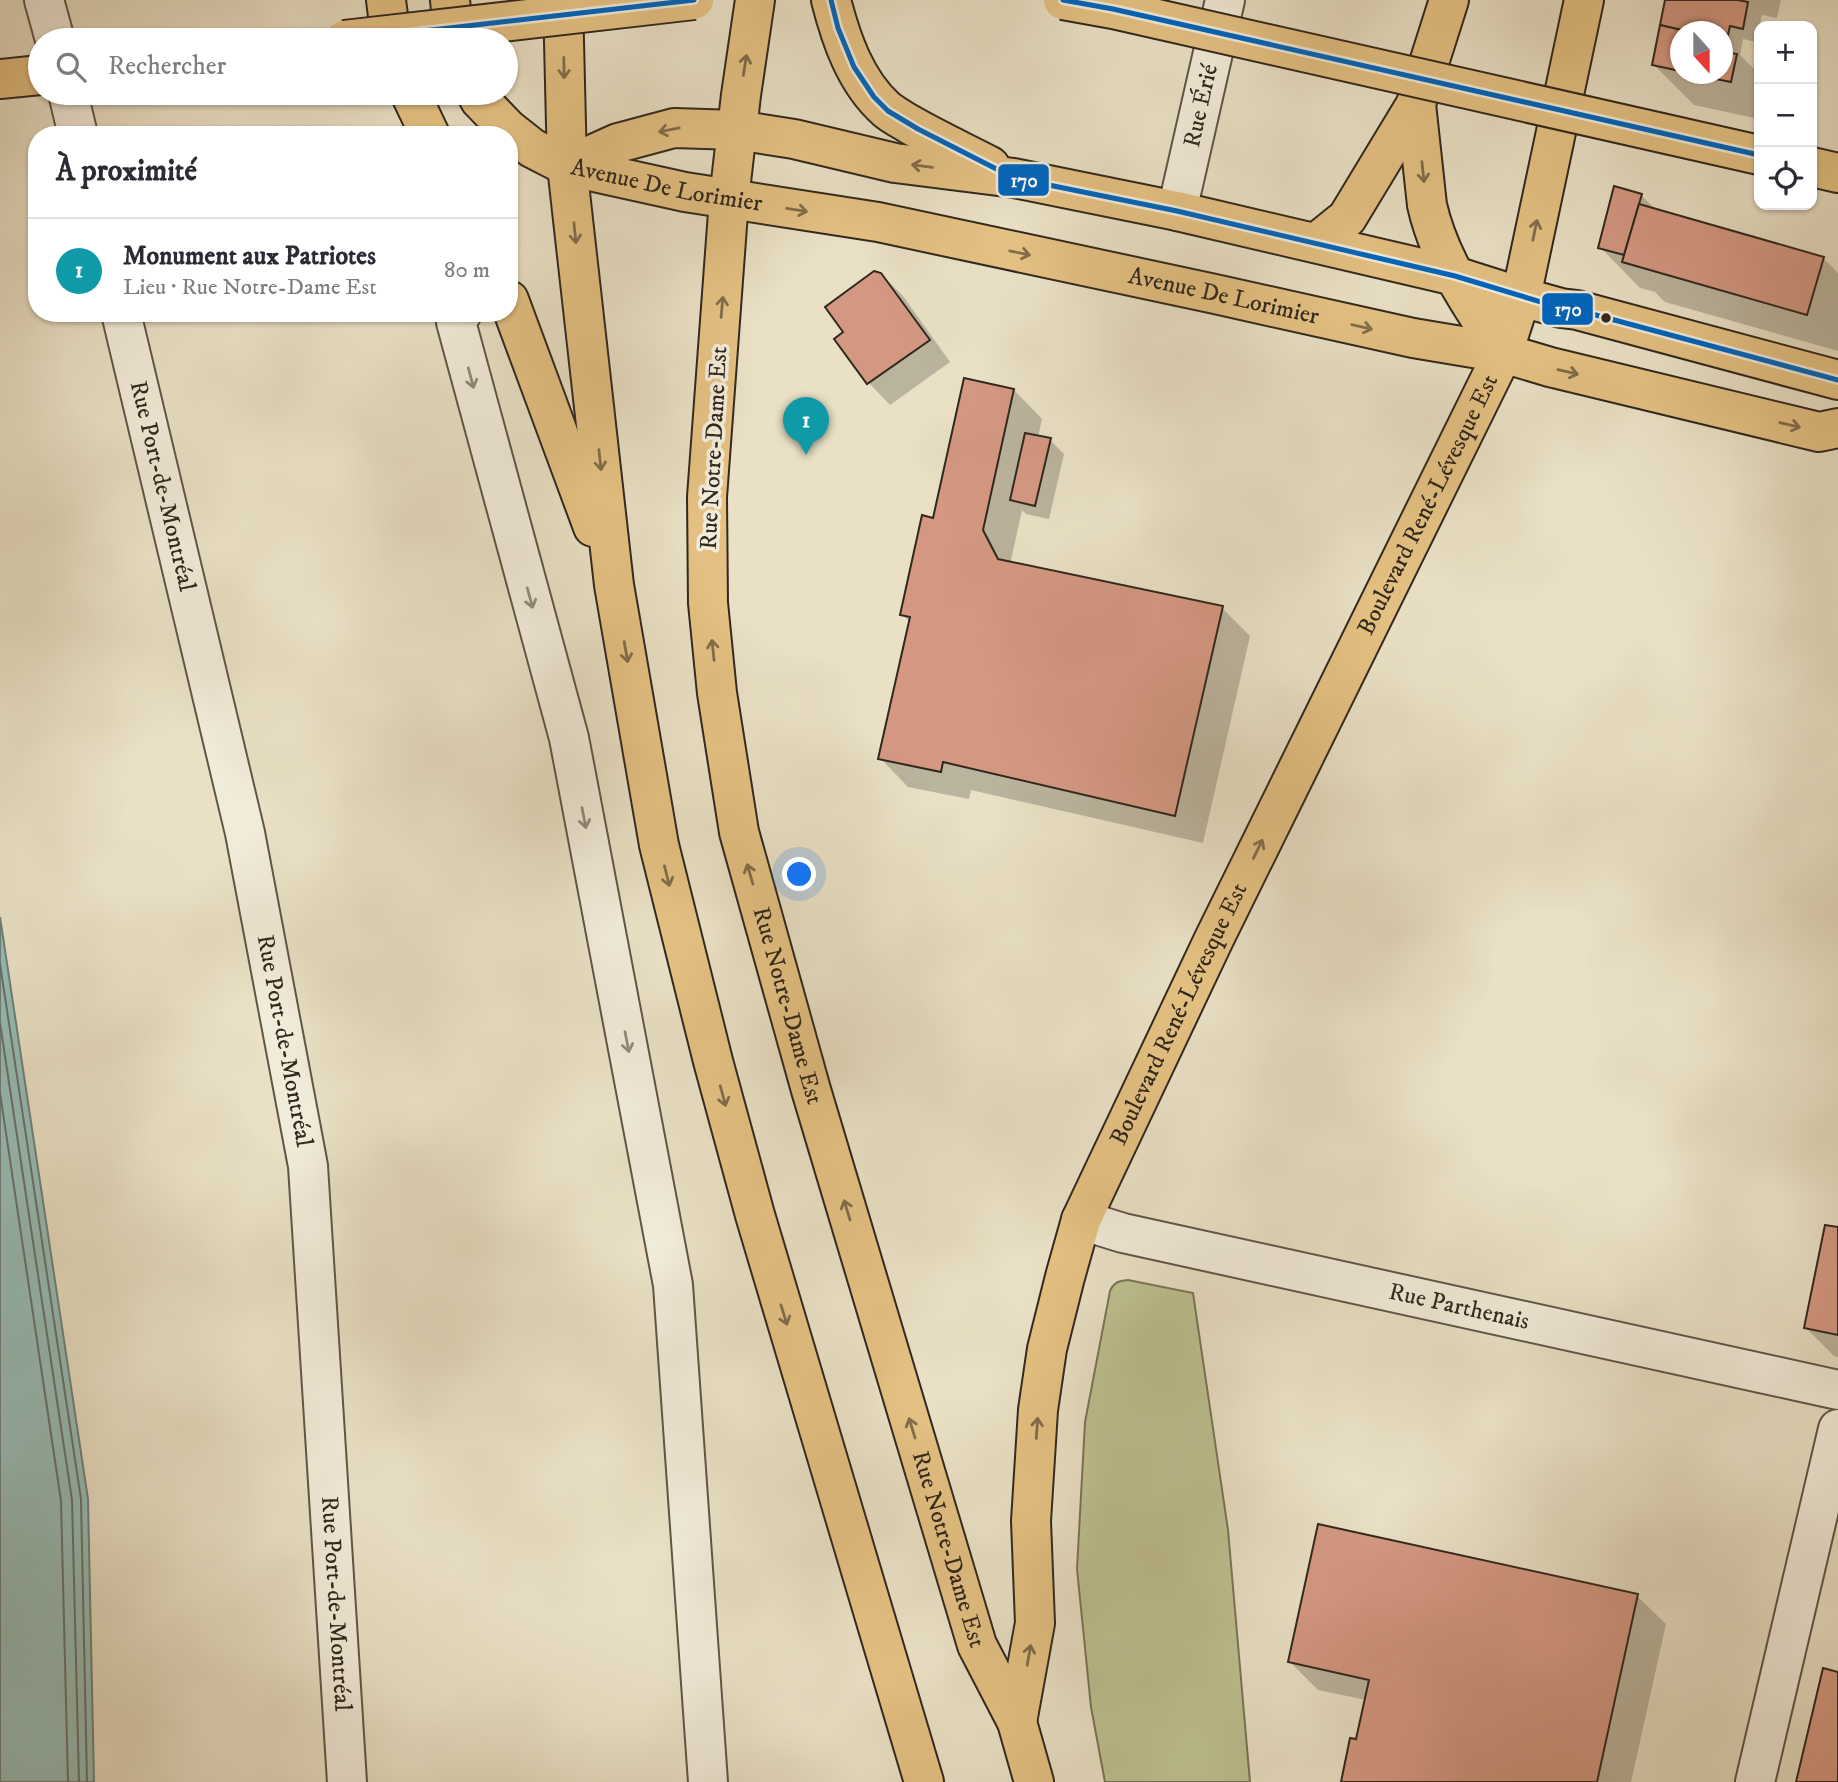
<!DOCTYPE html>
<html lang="fr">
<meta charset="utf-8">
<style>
:root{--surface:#fff;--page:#f2f2f3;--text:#2b2b33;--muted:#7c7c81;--line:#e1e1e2;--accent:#8f2418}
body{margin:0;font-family:"IM FELL DW Pica",serif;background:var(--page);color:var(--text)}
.controls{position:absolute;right:21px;top:21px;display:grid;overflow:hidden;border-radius:14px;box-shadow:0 2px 5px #0004}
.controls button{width:63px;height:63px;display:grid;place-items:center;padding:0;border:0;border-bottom:2px solid var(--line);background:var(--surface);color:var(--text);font:35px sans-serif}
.compass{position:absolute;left:1670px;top:21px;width:63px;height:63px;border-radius:50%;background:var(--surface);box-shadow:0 2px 5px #0004;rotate:159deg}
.you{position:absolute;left:800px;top:875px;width:24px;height:24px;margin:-18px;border:5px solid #fff;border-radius:50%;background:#1a73e8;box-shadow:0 0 0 10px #1a73e833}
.badge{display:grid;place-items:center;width:46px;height:46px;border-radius:50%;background:var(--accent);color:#fff;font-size:23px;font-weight:700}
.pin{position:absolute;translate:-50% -58px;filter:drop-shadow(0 2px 4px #0008)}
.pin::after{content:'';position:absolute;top:37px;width:24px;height:21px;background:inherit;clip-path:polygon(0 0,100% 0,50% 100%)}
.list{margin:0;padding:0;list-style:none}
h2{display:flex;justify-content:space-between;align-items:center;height:91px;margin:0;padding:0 28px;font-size:30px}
h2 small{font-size:23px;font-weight:400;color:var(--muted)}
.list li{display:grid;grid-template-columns:46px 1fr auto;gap:21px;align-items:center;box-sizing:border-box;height:105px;padding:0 28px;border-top:2px solid var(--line)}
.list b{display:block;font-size:26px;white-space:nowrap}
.list p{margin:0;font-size:23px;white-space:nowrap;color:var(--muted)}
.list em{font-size:23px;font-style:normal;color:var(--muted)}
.icon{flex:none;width:38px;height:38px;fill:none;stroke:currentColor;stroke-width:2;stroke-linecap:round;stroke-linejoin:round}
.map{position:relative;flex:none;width:1838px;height:1782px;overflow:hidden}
.search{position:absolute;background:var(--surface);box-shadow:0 2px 5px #0004;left:28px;top:28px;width:490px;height:77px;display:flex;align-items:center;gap:18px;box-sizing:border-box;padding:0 24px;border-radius:38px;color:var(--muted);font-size:26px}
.panel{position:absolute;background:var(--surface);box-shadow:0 2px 5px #0004;left:28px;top:126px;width:490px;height:196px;border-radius:28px}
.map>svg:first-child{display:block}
.green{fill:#bec090;stroke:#787457;stroke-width:2}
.water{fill:#97bdb7;stroke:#6e817a;stroke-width:2}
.shadow{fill:#0003;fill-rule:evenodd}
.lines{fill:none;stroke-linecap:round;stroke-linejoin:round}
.shore{stroke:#64726a;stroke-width:2}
.building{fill:#d49882;stroke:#31281e;stroke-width:2}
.minor-casing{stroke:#5f5648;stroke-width:42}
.major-casing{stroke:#31281e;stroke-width:42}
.minor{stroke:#f1ebd9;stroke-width:38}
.major{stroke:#e4c082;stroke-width:38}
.major-bridge-casing{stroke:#31281e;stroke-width:42;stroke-linecap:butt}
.major-bridge{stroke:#e4c082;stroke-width:38}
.bus-1-casing{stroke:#f1ebd9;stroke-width:10}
.bus-1{stroke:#0065bd;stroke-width:5}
.oneway{stroke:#826c4b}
.oneway2{stroke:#918a7c}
.bus-dot{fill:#31281e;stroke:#f1ebd9;stroke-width:2.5}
.labels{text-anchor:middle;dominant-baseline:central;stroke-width:7;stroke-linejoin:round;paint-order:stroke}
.street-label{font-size:24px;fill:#31281e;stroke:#f1ebd9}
.line-badge{stroke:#f1ebd9;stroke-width:2.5}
.badge-label{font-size:19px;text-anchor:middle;font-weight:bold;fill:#fff}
</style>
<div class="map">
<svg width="1838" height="1782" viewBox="0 0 1838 1782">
<rect width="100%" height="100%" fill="#e9e0c5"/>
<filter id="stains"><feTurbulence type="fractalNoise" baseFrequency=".00286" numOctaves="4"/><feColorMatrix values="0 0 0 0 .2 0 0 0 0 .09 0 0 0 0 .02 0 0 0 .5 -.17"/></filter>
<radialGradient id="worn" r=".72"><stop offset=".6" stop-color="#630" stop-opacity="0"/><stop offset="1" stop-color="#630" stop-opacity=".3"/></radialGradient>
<path class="green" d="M 1128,1280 L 1193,1293 L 1228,1530 L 1250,1782 L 1105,1782 L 1091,1707 L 1077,1569 L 1085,1422 L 1110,1291 C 1114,1282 1119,1281 1128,1280 Z"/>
<polygon class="water" points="0,917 88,1499 94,1782 0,1782"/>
<g class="shadow">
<path d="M 1667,0 L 1781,0 L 1777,18 L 1762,15 L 1756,42 L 1743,39 L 1740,55 L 1759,74 L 1759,119 L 1694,105 L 1654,65 ZM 1680,32 L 1722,32 L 1722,74 L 1680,74 Z"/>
<polygon points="1641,195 1657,211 1823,258 1838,273 1838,351 1665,302 1655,292 1640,288 1600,247"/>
<polygon points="881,274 903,296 950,362 890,405 869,383 836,339 845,332"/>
<polygon points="1014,390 1042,419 1038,437 1050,440 1064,454 1049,519 1026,514 1022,510 1011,560 1013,564 1222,608 1250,636 1203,843 971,790 969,799 908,787 880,758 911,623 902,614 934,520"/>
<polygon points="1838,1229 1838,1357 1834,1356 1806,1328"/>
<polygon points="1637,1596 1666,1624 1631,1782 1342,1782 1357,1741 1366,1700 1318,1690 1289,1661"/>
</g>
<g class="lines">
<g class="shore">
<polyline points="0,964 81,1499 87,1782"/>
<polyline points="0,1023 72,1500 79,1782"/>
<polyline points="0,1093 61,1501 68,1782"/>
</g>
</g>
<g class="building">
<polygon points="1665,0 1738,0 1748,2 1743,29 1730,26 1727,39 1722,38 1722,32 1690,32 1660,25"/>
<polygon points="1660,25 1690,32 1680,32 1680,71 1652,65"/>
<polygon points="1722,38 1727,39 1724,52 1737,54 1731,82 1691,74 1722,74"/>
<polygon points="1614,186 1642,194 1624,255 1598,248"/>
<polygon points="1639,204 1824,257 1807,315 1622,262"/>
<polygon points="874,271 881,273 930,340 867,384 834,339 843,332 825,307"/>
<polygon points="964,378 1014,389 983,530 998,559 1223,606 1175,816 943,762 941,772 878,759 910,617 900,615 922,515 933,518"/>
<polygon points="1025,433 1051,438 1035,506 1010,500"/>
<polygon points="1825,1225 1838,1227 1838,1335 1804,1328"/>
<polygon points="1318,1524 1638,1594 1597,1782 1341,1782 1350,1738 1356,1739 1369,1680 1288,1662"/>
<polygon points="1823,1668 1838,1672 1838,1782 1796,1782"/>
</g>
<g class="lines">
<defs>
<g id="minor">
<polyline points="44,0 55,40"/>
<polyline points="68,93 78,135"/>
<path id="s1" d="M 1177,211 L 1225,0"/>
<path id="s2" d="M 121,313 L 245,833 L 308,1166 L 347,1782"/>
<polyline points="462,313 456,322 569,738 673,1285 708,1782"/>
<path id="s3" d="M 1081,1220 L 1123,1233 L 1838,1390"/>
<polyline points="1755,1782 1838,1429"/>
</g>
<g id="major">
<polyline points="386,0 391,40"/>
<polyline points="450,0 454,40"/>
<polyline points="563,0 567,166 614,585 659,845 713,1061 755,1215 924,1782"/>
<path id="s4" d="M 755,0 L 741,95 L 729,199 L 707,497 L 708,603 L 717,693 L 739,832 L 811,1090 L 977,1645 L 1017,1722 L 1034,1782"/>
<path d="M 831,0 C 841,39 855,81 886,109 C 893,115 901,119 909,124 C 935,139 963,152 990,166"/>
<path d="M 1449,0 L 1416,104 L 1427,205 C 1439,259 1472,307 1503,353"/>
<polyline points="0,79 40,75"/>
<polyline points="410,93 430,135"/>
<path id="s5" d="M 476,93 L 480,100 L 508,129 L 532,148 L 567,166 L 685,192 L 878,222 L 1215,294 L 1413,338 L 1503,353 L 1550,367 L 1819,432 L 1838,428"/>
<polyline points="567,166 618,143 674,128 737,130 794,139 895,163 1014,178 1177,211 1455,276 1521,297 1561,308 1577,310 1838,380"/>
<polyline points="1812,167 1838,173"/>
<polyline points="1316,243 1347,218 1416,104"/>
<polyline points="509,300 593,527"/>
<path id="s6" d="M 1017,1722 L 1035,1623 L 1031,1521 L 1038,1410 L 1047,1349 L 1065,1277 L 1081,1220 L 1214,939 L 1503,353 L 1521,297 L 1584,0"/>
</g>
</defs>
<use href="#minor" class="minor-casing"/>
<use href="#major" class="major-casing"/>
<use href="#minor" class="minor"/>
<use href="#major" class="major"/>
<defs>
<g id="major-bridge">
<polyline points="1063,0 1113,9 1759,155"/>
<polyline points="344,40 694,0"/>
</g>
</defs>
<use href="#major-bridge" class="major-bridge-casing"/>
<use href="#major-bridge" class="major-bridge"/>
<defs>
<g id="bus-1">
<polyline points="831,0 838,28 854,67 874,97 888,111 918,129 1014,178 1177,211 1455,276 1561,308 1577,310 1838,380"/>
<polyline points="1063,0 1113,9 1759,155"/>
<polyline points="344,40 694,0"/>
</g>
</defs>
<use href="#bus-1" class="bus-1-casing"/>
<use href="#bus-1" class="bus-1"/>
</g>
<defs><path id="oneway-shaft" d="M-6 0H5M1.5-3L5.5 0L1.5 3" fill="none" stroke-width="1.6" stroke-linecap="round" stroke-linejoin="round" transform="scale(1.75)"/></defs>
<g class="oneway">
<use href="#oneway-shaft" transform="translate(745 65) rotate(-81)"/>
<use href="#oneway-shaft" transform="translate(564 68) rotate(89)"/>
<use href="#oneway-shaft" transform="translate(669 130) rotate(169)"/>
<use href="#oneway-shaft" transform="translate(922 166) rotate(-172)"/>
<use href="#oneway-shaft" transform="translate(1423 172) rotate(84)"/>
<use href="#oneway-shaft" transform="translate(797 210) rotate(9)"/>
<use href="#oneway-shaft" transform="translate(1535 230) rotate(-78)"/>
<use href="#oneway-shaft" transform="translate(575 233) rotate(84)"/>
<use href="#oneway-shaft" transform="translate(1020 253) rotate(12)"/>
<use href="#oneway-shaft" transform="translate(722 307) rotate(-85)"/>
<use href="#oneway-shaft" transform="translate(1362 327) rotate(13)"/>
<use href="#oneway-shaft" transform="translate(1568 372) rotate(13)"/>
<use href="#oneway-shaft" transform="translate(1790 425) rotate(13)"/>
<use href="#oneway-shaft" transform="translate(600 460) rotate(84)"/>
<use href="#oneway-shaft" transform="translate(713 650) rotate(-96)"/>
<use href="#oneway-shaft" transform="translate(626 652) rotate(80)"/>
<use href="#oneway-shaft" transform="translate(1258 849) rotate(-64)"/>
<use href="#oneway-shaft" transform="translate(750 874) rotate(-106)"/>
<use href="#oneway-shaft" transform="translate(667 876) rotate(76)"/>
<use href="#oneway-shaft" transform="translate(723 1096) rotate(75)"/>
<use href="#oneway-shaft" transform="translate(847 1210) rotate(-107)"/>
<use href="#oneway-shaft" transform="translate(784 1315) rotate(73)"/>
<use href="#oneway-shaft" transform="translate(912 1428) rotate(-107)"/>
<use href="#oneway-shaft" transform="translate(1037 1428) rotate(-86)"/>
<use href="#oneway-shaft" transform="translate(1029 1655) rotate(-80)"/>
</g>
<g class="oneway2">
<use href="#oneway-shaft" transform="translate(471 378) rotate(75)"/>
<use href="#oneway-shaft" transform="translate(530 598) rotate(75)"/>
<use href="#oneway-shaft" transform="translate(584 818) rotate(79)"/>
<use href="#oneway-shaft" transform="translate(627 1042) rotate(79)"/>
</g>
<circle class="bus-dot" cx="1606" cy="318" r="6"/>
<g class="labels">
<g class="street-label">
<text stroke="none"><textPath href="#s1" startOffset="108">Rue Érié</textPath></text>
<text stroke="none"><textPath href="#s5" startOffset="220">Avenue De Lorimier</textPath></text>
<text stroke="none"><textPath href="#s5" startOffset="788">Avenue De Lorimier</textPath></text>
<text transform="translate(714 448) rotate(-87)">Rue Notre-Dame Est</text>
<text stroke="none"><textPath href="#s2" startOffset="178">Rue Port-de-Montréal</textPath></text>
<text stroke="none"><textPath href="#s6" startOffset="1304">Boulevard René-Lévesque Est</textPath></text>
<text stroke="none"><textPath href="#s4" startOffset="1017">Rue Notre-Dame Est</textPath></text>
<text stroke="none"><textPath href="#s6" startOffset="737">Boulevard René-Lévesque Est</textPath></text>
<text stroke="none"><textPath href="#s2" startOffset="746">Rue Port-de-Montréal</textPath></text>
<text stroke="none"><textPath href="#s3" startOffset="388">Rue Parthenais</textPath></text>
<text stroke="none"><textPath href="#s4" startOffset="1584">Rue Notre-Dame Est</textPath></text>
<text stroke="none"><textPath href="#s2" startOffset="1312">Rue Port-de-Montréal</textPath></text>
</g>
</g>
<g class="line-badge">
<rect x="997" y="163" width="53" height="34" rx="7" fill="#0065bd"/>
<rect x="1541" y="292" width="53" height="34" rx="7" fill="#0065bd"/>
</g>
<g class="badge-label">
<text x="1024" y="187">170</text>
<text x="1568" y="316">170</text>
</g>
<rect width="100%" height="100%" filter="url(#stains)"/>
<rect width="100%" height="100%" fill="url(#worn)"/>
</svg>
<div class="controls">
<button>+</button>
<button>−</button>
<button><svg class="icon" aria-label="locate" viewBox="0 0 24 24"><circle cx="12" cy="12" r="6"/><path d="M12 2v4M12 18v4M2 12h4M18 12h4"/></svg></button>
</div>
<svg class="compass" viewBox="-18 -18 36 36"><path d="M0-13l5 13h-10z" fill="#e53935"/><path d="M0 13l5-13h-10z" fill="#7c7c81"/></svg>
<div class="you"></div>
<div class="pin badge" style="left:806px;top:455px;background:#0f9aa8">1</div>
<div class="search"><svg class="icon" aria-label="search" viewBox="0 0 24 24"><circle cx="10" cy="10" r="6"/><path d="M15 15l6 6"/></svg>Rechercher</div>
<section class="panel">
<h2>À proximité<small></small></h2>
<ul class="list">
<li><span class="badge" style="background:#0f9aa8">1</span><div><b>Monument aux Patriotes</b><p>Lieu · Rue Notre-Dame Est</p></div><em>80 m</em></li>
</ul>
</section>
</div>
